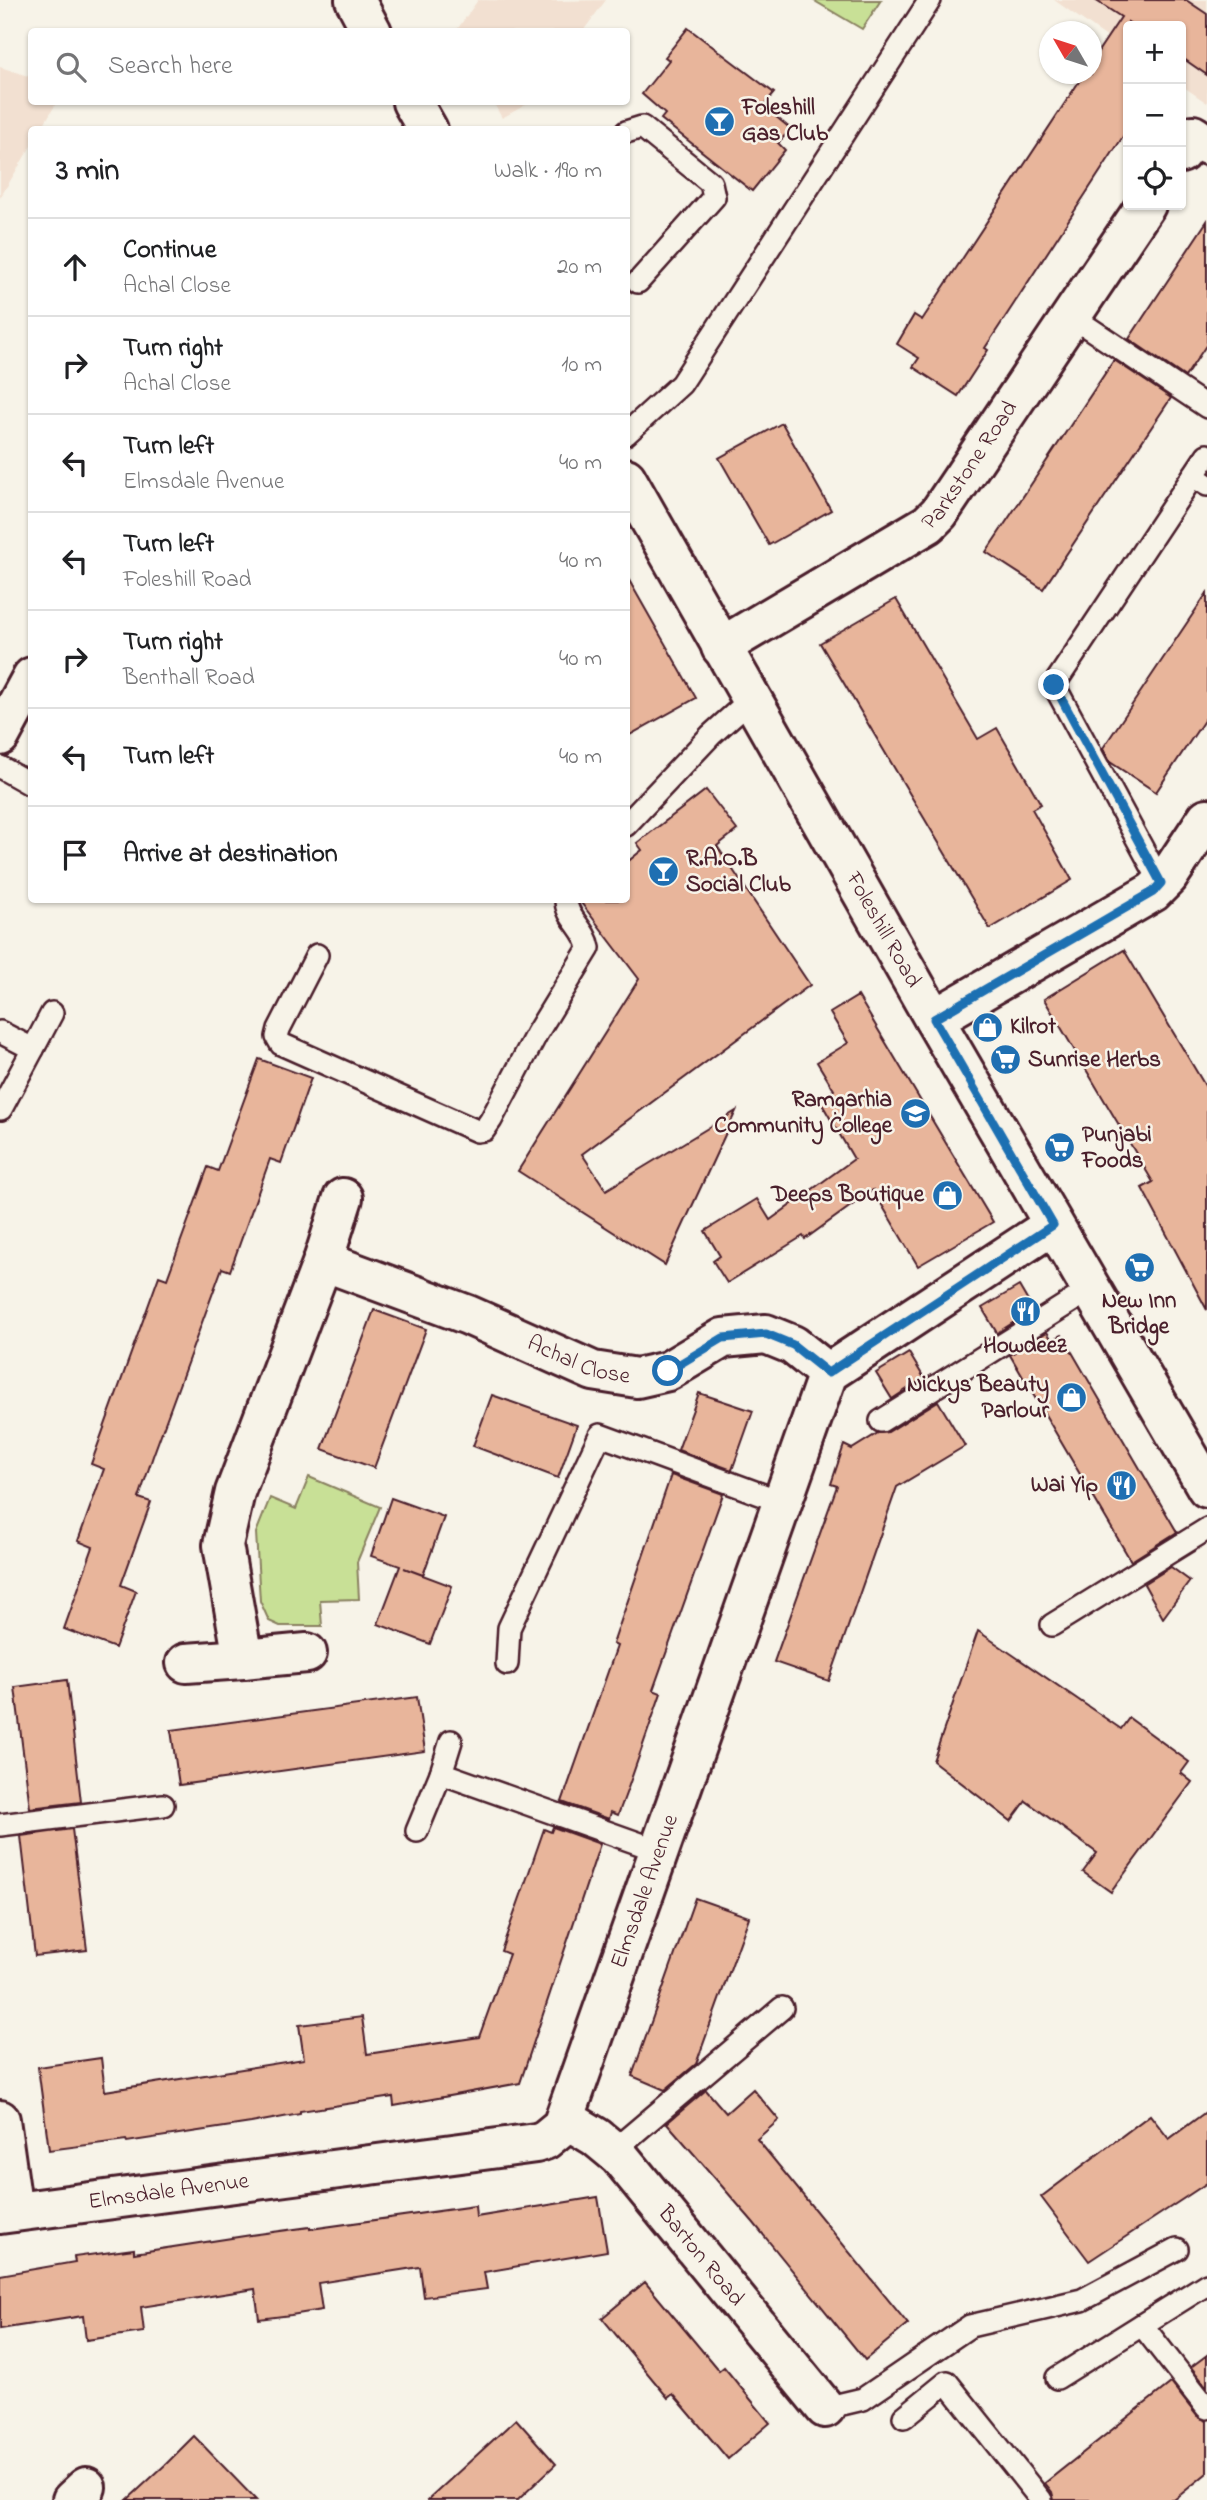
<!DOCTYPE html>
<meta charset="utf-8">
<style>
:root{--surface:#fff;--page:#f2f2f2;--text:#202124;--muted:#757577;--line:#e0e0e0}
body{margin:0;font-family:"Indie Flower",sans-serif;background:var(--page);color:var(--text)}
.controls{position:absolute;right:21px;top:21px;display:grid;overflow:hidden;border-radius:7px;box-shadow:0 2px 5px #0004}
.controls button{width:63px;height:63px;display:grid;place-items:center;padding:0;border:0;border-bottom:2px solid var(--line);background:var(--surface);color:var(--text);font:35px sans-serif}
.compass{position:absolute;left:1039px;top:21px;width:63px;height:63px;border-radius:50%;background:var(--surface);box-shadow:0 2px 5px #0004;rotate:309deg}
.stop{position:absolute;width:21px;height:21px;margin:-16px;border:5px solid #1f6fb2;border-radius:50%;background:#fff}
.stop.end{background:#1f6fb2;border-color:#fff;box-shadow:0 2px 7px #0008}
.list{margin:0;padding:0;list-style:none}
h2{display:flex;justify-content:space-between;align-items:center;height:91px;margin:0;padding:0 28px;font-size:30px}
h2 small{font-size:23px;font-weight:400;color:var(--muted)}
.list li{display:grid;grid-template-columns:46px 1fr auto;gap:21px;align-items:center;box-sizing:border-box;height:98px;padding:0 28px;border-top:2px solid var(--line)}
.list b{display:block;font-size:26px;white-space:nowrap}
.list p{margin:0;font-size:23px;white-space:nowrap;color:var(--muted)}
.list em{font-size:23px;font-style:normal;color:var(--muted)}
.icon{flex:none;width:38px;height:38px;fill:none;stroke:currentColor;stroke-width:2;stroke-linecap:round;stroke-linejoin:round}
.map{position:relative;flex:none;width:1207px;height:2500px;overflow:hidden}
.search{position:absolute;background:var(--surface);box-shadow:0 2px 5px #0004;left:28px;top:28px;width:602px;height:77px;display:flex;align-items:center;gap:18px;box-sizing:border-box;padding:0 24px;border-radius:7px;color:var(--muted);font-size:26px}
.panel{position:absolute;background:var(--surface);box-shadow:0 2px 5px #0004;left:28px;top:126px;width:602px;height:777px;border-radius:7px}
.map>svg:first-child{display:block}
.built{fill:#f2e0d1}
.green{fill:#c8e096;stroke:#898060;stroke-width:2}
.building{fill:#e8b59b;stroke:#4a1f2b;stroke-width:2}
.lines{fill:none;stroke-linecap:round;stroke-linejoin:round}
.lane-casing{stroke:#4a1f2b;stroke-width:26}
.street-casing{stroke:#4a1f2b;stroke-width:44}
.secondary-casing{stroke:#4a1f2b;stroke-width:44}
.lane{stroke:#f7f3e8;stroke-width:21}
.street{stroke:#f7f3e8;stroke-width:38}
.secondary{stroke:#f7f3e8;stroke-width:38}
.route{stroke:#1f6fb2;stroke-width:9}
.labels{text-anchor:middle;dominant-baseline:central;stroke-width:5;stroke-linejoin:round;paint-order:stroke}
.poi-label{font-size:23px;font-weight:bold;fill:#4a1f2b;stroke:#f7f3e8;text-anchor:start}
.street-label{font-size:23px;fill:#4a1f2b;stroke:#f7f3e8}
</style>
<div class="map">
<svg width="1207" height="2500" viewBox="0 0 1207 2500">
<rect width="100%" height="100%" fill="#f7f3e8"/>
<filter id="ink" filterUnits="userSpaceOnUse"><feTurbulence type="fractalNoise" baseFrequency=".0143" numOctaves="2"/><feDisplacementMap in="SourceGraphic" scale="14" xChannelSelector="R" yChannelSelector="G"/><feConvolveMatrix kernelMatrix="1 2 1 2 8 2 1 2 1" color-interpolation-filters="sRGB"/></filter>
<g filter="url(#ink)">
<g class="built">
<polygon points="478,0 558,1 606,0 583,31 456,31"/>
<polygon points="1054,0 1207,0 1207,103 1181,85 1181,26 1128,26 1128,52"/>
<polygon points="0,67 31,77 32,102 57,102 41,129 32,130 31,146 0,198"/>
<polygon points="493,102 531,102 502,118"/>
</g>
<g class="green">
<polygon points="813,0 881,0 862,29"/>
<polygon points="309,1477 380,1507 357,1562 359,1599 320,1600 322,1626 280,1626 269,1621 260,1601 256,1533 270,1498 296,1509"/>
</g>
<g class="building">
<polygon points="1095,0 1186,0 1207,14 1207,75 1181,57 1181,26 1134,26 1128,22 1128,129 1002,322 985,348 988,350 958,396 913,367 919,358 897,344 914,315 922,320 1084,74 1091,74 1091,62 1121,17"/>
<polygon points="688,28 774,93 763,106 791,129 778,143 785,150 752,191 661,119 665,114 642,94 669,60 665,57"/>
<polygon points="1207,221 1207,344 1185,377 1129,339"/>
<polygon points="1114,360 1171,398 1043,589 986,552"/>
<polygon points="782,423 831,510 769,545 719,458"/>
<polygon points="626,575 696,698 626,737"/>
<polygon points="1207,593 1207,716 1156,792 1110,762 1103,748"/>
<polygon points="896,599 978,739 997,728 1041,804 1032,809 1072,880 990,929 820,643"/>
<polygon points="706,790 737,830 717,846 810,985 582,1154 606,1190 736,1111 665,1265 518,1171 639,979 579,900 626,900 626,863 642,850 637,843"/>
<polygon points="1124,950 1207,1089 1207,1310 1142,1188 1153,1182 1044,999"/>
<polygon points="858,996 993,1222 918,1266 873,1190 805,1239 803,1236 727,1283 713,1261 720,1256 705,1231 757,1199 770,1220 854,1159 819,1099 834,1090 817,1062 848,1043 830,1013"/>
<polygon points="259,1059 311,1078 281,1163 270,1159 230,1271 222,1268 153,1456 139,1498 151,1502 121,1585 136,1591 115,1648 64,1629 93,1547 78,1541 104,1469 91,1464 159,1276 167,1279 208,1167 218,1171"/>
<polygon points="1019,1286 1033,1310 997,1333 982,1308"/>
<polygon points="374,1310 426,1329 374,1468 322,1449"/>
<polygon points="1047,1332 1052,1340 1062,1335 1177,1532 1131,1561 1010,1355"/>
<polygon points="909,1353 924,1378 892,1399 876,1373"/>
<polygon points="699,1393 753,1411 732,1470 678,1450"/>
<polygon points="492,1395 577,1425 558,1478 473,1446"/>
<polygon points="938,1401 965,1446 897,1487 829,1681 774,1662 837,1486 831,1484 844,1445 852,1449 878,1433 888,1432"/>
<polygon points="671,1475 723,1494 653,1690 661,1693 628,1788 618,1815 611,1812 609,1819 562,1802 617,1646 613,1644"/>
<polygon points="391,1498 444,1517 423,1575 404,1568 452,1586 430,1644 378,1624 400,1566 371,1556"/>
<polygon points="1171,1567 1190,1581 1163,1618 1144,1584"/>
<polygon points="978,1631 1121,1729 1129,1718 1189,1762 1181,1773 1192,1782 1111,1892 1083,1872 1097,1853 1026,1801 1011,1821 933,1761"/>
<polygon points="67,1680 81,1802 30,1808 15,1687"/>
<polygon points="417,1697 425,1751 179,1785 171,1730"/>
<polygon points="553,1827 600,1844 520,2083 394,2106 393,2097 300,2111 300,2114 251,2123 127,2142 126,2140 49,2150 38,2067 101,2058 105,2091 304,2059 299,2025 362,2017 367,2054 479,2037 509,1954 501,1951 527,1878 544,1829 551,1832"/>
<polygon points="72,1829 87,1950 35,1956 21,1836"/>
<polygon points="695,1898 749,1917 696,2064 665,2090 632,2076"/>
<polygon points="753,2089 779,2120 757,2139 908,2324 865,2360 753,2222 667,2123 706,2090 726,2113"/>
<polygon points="1207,2111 1207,2183 1089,2261 1041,2197 1150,2115 1169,2139"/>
<polygon points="598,2197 607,2251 484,2272 487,2289 424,2297 420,2267 318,2283 322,2310 291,2315 259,2319 255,2289 141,2307 144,2332 86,2340 83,2316 0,2329 0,2275 75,2262 74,2257 134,2249 134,2253 251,2235 310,2227 310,2229 475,2206 476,2217"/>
<polygon points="645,2282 719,2371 724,2367 770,2423 728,2459 673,2394 668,2398 602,2318"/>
<polygon points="1207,2355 1207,2387 1191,2367"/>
<polygon points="1171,2383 1197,2416 1207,2421 1207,2473 1174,2500 1054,2500 1052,2492 1045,2483"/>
<polygon points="516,2419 556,2464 518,2500 428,2500"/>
<polygon points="194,2436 256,2500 127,2500 165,2465"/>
</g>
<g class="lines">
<defs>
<g id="lane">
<polyline points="626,132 642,127 711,183 714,197 638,282"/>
<polyline points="1071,316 1207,407"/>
<polyline points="626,434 681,384 930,0"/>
<polyline points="1193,476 1207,455"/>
<polyline points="0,767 32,785"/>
<polyline points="626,825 711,735 751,699"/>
<polyline points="1161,883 1054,685 1193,476 1207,485"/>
<path d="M 317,955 L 279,1029 L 277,1037 L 281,1044 L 477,1131 L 484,1130 L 491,1120 L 537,1033 L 589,948 C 586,929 566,918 566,900"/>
<polyline points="0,1032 33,1049 52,1013"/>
<polyline points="1,1109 33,1049"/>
<polyline points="881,1421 1091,1289"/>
<polyline points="1052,1625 1207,1529"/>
<polyline points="507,1664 509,1628 600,1435 782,1502"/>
<polyline points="441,1773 451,1741"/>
<polyline points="0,1825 163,1805"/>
<polyline points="417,1831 441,1773 660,1851"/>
<polyline points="613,2151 782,2008"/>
<polyline points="1142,2325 1207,2408"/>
<polyline points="1057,2378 1207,2284"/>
<polyline points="825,2408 863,2399 970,2326 1082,2300 1177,2249"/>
<polyline points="904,2417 947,2382 1041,2500"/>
</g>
<g id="street">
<polyline points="1181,153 1193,135 1207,145"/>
<path id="s1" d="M 721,647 L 928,524 L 939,513 L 1146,205"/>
<polyline points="0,736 32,677"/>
<polyline points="934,1019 1153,892 1168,877 1207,818"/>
<path id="s2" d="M 323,1261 L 468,1315 L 593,1371 L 637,1378 L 668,1371 L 723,1338 L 766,1334 L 793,1345 L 828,1373"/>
<polyline points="307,1653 243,1659 223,1545 235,1492 323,1261 343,1198"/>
<polyline points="186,1663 243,1659"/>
<path id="s3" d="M 566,2119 L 596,2137 L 619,2156 L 825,2408"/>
<polyline points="0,2120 13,2212"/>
<path id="s4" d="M 0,2214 L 536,2143 L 545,2140 L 562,2126 L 828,1373 L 1053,1225"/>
<polyline points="72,2500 86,2487"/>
</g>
<g id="secondary">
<polyline points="355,0 372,32"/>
<polyline points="412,102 428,130"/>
<path id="s5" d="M 626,478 L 934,1019 L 1207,1488"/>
</g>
</defs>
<use href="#lane" class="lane-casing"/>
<use href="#street" class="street-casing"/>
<use href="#secondary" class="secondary-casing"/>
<use href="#lane" class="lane"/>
<use href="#street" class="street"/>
<use href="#secondary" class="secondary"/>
</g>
</g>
<g class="lines" filter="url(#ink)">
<polyline class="route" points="668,1371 723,1338 766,1334 793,1345 828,1373 1053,1225 934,1019 1153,892 1161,883 1054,685"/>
</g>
<defs>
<symbol id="bar-disc" viewBox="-11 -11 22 22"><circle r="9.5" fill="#1f6fb2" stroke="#f7f3e8"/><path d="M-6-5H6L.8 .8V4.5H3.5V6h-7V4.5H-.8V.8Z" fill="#fff"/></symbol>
<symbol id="shop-disc" viewBox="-11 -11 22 22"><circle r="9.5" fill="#1f6fb2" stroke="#f7f3e8"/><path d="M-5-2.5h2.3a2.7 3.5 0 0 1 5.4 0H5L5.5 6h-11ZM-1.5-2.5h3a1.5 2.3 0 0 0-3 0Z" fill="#fff"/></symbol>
<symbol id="supermarket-disc" viewBox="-11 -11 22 22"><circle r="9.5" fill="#1f6fb2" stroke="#f7f3e8"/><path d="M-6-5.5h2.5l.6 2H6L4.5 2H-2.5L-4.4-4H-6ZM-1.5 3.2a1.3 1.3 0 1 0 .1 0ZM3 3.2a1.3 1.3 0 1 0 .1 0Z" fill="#fff"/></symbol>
<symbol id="school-disc" viewBox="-11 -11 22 22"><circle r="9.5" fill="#1f6fb2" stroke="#f7f3e8"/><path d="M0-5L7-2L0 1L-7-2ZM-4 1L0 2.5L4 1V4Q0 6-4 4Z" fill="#fff"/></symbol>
<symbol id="restaurant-disc" viewBox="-11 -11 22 22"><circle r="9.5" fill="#1f6fb2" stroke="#f7f3e8"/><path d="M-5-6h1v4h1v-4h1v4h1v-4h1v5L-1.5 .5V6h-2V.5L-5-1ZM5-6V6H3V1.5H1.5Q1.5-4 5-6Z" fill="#fff"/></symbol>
</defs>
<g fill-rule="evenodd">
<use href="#bar-disc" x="702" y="104" width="35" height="35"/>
<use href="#bar-disc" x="646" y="854" width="35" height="35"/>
<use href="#shop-disc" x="970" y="1010" width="35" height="35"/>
<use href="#supermarket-disc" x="988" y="1042" width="35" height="35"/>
<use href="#school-disc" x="898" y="1096" width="35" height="35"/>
<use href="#supermarket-disc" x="1042" y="1130" width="35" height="35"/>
<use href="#shop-disc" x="930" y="1178" width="35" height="35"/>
<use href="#supermarket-disc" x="1122" y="1250" width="35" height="35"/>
<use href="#restaurant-disc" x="1008" y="1294" width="35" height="35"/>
<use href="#shop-disc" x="1054" y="1380" width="35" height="35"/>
<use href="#restaurant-disc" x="1104" y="1468" width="35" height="35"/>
</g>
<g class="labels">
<g class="poi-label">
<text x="742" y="108">Foleshill<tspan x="742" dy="26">Gas Club</tspan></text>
<text x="686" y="859">R.A.O.B<tspan x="686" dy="26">Social Club</tspan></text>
<text x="1010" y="1027">Kilrot</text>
<text x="1028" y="1060">Sunrise Herbs</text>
<text x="892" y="1100" text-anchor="end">Ramgarhia<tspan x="892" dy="26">Community College</tspan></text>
<text x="1082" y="1135">Punjabi<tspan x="1082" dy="26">Foods</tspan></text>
<text x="924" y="1195" text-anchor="end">Deeps Boutique</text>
<text x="1139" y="1301" text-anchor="middle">New Inn<tspan x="1139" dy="26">Bridge</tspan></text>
<text x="1025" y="1346" text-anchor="middle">Howdeez</text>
<text x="1049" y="1385" text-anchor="end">Nickys Beauty<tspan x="1049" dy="26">Parlour</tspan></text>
<text x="1098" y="1485" text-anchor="end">Wai Yip</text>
</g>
<g class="street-label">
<text stroke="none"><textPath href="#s1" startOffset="313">Parkstone Road</textPath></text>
<text stroke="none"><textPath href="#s5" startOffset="520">Foleshill Road</textPath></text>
<text stroke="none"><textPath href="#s2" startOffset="275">Achal Close</textPath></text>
<text stroke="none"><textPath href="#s4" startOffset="821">Elmsdale Avenue</textPath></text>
<text stroke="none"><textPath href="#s4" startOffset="170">Elmsdale Avenue</textPath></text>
<text stroke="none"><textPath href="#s3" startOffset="194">Barton Road</textPath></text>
</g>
</g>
</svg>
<div class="controls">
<button>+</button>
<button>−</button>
<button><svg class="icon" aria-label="locate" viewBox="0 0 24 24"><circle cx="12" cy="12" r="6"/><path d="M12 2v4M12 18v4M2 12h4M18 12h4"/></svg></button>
</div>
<svg class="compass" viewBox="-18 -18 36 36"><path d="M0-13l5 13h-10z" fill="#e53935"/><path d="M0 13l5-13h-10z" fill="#757577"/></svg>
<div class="stop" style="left:668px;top:1371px"></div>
<div class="stop end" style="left:1054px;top:685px"></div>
<div class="search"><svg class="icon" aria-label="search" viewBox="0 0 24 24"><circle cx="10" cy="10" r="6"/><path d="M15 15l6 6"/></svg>Search here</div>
<section class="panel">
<h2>3 min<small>Walk · 190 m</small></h2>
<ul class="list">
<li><svg class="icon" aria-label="ahead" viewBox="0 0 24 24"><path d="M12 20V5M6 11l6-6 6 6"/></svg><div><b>Continue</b><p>Achal Close</p></div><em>20 m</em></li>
<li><svg class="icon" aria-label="right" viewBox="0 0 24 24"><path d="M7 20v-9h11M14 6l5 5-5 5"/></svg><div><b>Turn right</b><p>Achal Close</p></div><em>10 m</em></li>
<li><svg class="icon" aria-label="left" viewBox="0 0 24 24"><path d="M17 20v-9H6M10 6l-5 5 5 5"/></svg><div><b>Turn left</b><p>Elmsdale Avenue</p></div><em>40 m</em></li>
<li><svg class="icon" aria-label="left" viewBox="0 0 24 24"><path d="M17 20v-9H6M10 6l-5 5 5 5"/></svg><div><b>Turn left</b><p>Foleshill Road</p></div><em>40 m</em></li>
<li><svg class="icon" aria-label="right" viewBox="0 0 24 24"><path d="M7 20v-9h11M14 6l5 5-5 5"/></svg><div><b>Turn right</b><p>Benthall Road</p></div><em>40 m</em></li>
<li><svg class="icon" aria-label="left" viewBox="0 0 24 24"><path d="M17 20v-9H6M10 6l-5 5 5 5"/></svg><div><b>Turn left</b></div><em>40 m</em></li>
<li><svg class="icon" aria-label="arrive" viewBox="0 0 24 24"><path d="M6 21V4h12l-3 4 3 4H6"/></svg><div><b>Arrive at destination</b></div></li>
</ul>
</section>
</div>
